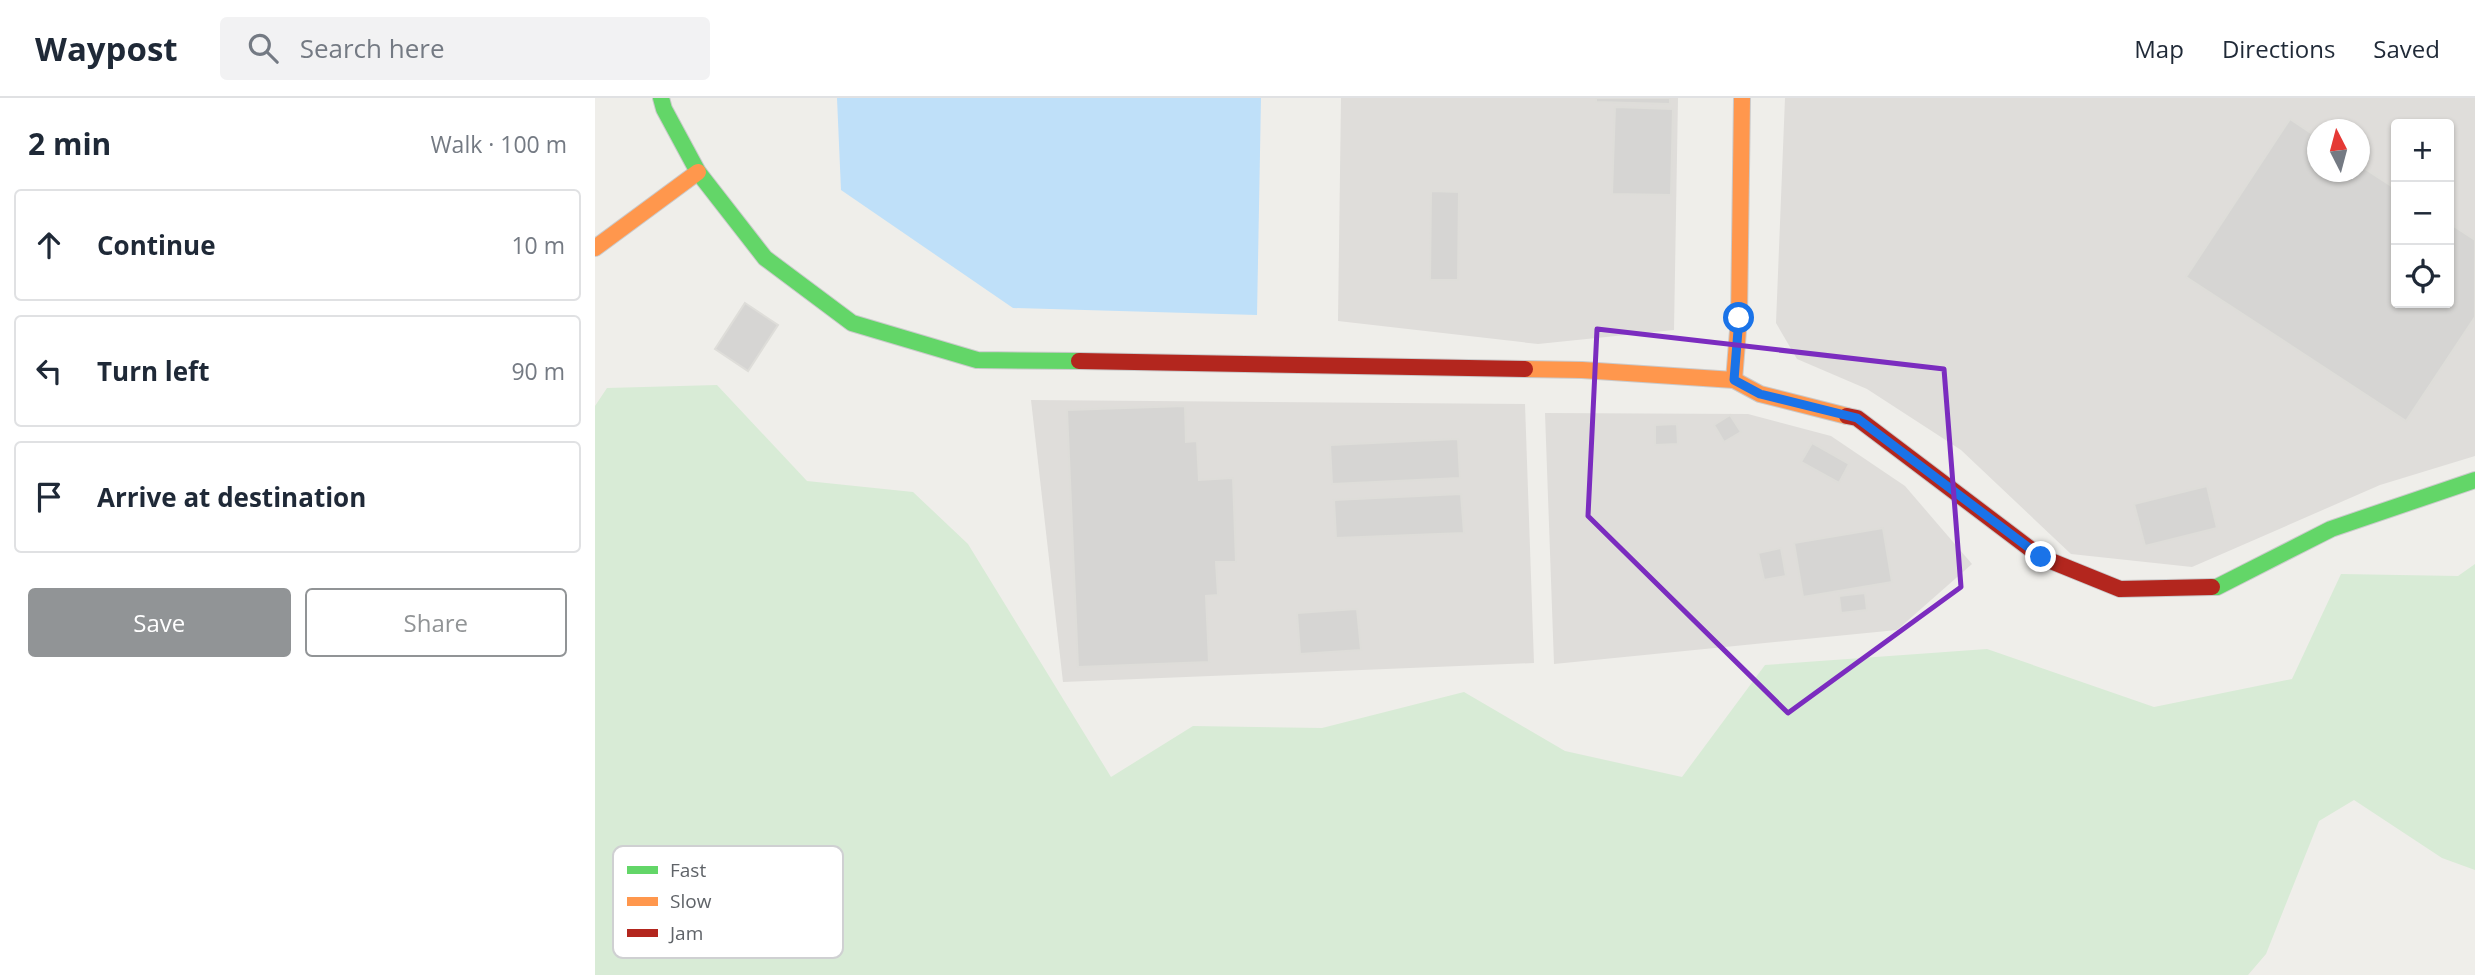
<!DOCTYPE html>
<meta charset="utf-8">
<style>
:root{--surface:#fff;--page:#f2f2f3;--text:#1f2937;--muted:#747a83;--line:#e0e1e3;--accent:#919496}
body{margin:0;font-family:"Open Sans",sans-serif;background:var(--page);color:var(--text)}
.controls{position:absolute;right:21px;top:21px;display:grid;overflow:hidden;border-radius:7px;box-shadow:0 2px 5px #0004}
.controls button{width:63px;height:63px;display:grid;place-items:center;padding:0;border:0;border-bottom:2px solid var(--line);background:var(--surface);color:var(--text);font:35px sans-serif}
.compass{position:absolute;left:1712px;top:21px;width:63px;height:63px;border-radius:50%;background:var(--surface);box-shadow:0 2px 5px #0004;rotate:354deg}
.stop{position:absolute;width:21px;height:21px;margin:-16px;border:5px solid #1a73e8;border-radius:50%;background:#fff}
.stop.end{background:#1a73e8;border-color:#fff;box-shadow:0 2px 7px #0008}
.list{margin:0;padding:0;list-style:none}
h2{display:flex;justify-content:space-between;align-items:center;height:91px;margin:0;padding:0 28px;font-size:30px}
h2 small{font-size:23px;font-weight:400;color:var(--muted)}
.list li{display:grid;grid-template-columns:46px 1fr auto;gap:21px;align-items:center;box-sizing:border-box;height:112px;margin:0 14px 14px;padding:0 14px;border:2px solid var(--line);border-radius:7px}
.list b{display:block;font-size:26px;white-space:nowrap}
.list em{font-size:23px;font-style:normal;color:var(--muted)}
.actions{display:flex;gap:14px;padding:21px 28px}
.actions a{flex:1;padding:16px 0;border:2px solid var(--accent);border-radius:7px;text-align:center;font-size:24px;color:var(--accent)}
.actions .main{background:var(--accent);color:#fff}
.icon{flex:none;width:38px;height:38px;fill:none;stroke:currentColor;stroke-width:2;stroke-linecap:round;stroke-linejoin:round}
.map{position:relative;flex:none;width:1880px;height:877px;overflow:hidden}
header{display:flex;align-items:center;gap:42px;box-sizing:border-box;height:98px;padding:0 35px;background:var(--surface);border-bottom:2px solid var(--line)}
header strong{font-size:33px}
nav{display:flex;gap:38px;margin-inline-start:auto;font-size:24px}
.search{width:490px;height:63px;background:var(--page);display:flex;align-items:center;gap:18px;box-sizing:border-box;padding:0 24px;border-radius:7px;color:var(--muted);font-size:26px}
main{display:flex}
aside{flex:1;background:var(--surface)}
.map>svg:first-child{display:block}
.industrial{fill:#dfddda;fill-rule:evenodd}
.green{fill:#d8ebd6}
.water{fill:#bfe0f9}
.building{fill:#d6d5d3;stroke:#deddd9;stroke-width:2}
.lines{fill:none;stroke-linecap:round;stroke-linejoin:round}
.fast-casing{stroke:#cacacb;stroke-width:18}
.slow-casing{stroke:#cacacb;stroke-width:18}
.jam-casing{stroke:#cacacb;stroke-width:18}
.fast{stroke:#63d668;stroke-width:16}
.slow{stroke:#ff974d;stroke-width:16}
.jam{stroke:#b3261e;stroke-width:16}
.route{stroke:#1a73e8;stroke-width:9}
.marked{fill:none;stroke:#7b2cbf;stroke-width:5;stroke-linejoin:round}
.key{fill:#fff;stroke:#cfd0d2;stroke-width:2}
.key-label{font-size:19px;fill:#5f6368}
</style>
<header>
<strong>Waypost</strong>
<div class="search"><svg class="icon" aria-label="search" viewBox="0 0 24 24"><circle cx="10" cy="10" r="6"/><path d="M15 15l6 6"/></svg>Search here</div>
<nav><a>Map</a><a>Directions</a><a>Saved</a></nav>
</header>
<main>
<aside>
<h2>2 min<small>Walk · 100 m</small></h2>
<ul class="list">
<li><svg class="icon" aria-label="ahead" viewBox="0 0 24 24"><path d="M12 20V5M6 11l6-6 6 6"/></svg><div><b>Continue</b></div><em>10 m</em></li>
<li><svg class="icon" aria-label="left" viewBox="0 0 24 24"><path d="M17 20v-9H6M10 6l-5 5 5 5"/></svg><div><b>Turn left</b></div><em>90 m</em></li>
<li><svg class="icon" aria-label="arrive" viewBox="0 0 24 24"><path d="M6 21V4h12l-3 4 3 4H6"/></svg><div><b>Arrive at destination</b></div></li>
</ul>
<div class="actions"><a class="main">Save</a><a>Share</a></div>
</aside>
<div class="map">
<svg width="1880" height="877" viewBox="0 0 1880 877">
<rect width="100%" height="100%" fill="#efeeea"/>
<g class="industrial">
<polygon points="746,0 1083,0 1079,232 943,246 743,223"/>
<path d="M 1190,0 L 1880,0 L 1880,358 L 1785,387 L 1597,469 L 1476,456 L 1366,352 L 1272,291 L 1202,261 L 1181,225 ZM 1801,26 L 1854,26 L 1854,205 L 1801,205 ZM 1722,32 L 1764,32 L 1764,74 L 1722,74 Z"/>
<polygon points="436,302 930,306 939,565 468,584"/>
<polygon points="950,315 1153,316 1236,338 1310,388 1377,466 1302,532 959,566"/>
</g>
<polygon class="green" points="122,287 212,383 318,394 373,446 516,679 598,628 727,630 869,594 970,653 1087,679 1170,567 1392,551 1559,609 1697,581 1746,476 1863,478 1880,466 1880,772 1847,760 1759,702 1724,723 1671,856 1653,877 0,877 0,308 12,290"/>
<polygon class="water" points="242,0 666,0 662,217 418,210 246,92"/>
<g class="building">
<polygon points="1001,0 1075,0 1075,6 1001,4"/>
<polygon points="1020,9 1078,11 1076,97 1017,96"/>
<polygon points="1695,21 1722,39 1722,74 1764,74 1764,67 1801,91 1801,205 1854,205 1854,125 1880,142 1880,219 1811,323 1591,179"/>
<polygon points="836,93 864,94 863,182 835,182"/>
<polygon points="150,205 183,227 153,273 120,251"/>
<polygon points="590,308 591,344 602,343 604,382 638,380 641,464 621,464 623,497 611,498 614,564 483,569 472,312"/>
<polygon points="1135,317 1146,334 1129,344 1119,327"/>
<polygon points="1082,326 1083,346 1060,347 1060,327"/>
<polygon points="863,341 865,380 737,386 735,347"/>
<polygon points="1217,345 1254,366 1244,385 1206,364"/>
<polygon points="1612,388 1622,430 1550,448 1539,406"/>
<polygon points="866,396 869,435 741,440 739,402"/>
<polygon points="1288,430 1297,484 1208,499 1199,445"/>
<polygon points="1186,450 1191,478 1169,482 1163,455"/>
<polygon points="1270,495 1272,512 1246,515 1244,498"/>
<polygon points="762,511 766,552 705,556 702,515"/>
</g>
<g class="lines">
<defs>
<g id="fast">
<polyline points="66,0 69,11 103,74 170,160 257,225 382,262 484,263"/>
<polyline points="1617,489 1622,489 1736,431 1880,382"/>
</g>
<g id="slow">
<polyline points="0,150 103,74"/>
<polyline points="930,271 987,272 1139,282 1165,296 1252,318"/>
<polyline points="1139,282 1144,220 1147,0"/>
</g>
<g id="jam">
<polyline points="484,263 930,271"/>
<polyline points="1252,318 1262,320 1446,459 1525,491 1617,489"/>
</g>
</defs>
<use href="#fast" class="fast-casing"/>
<use href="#slow" class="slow-casing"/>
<use href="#jam" class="jam-casing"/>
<use href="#fast" class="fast"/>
<use href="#slow" class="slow"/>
<use href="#jam" class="jam"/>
</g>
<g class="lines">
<polyline class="route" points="1144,220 1139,282 1165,296 1262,320 1446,459"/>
</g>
<path class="marked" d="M 1002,231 L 1349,271 L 1366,489 L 1193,615 L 993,418 Z"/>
<rect x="18" y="748" width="230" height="112" rx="10" class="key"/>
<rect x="32" y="768" width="31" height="8" fill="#63d668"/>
<rect x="32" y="799" width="31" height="9" fill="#ff974d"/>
<rect x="32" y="831" width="31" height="8" fill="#b3261e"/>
<g class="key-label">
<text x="75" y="779">Fast</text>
<text x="75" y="810">Slow</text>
<text x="75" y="842">Jam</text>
</g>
</svg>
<div class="controls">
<button>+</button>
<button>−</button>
<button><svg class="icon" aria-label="locate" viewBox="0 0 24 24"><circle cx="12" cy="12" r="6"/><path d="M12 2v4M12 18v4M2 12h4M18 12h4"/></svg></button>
</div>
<svg class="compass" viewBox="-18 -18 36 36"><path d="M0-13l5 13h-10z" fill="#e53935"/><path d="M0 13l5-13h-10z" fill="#747a83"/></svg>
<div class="stop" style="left:1144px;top:220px"></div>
<div class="stop end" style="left:1446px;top:459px"></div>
</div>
</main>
